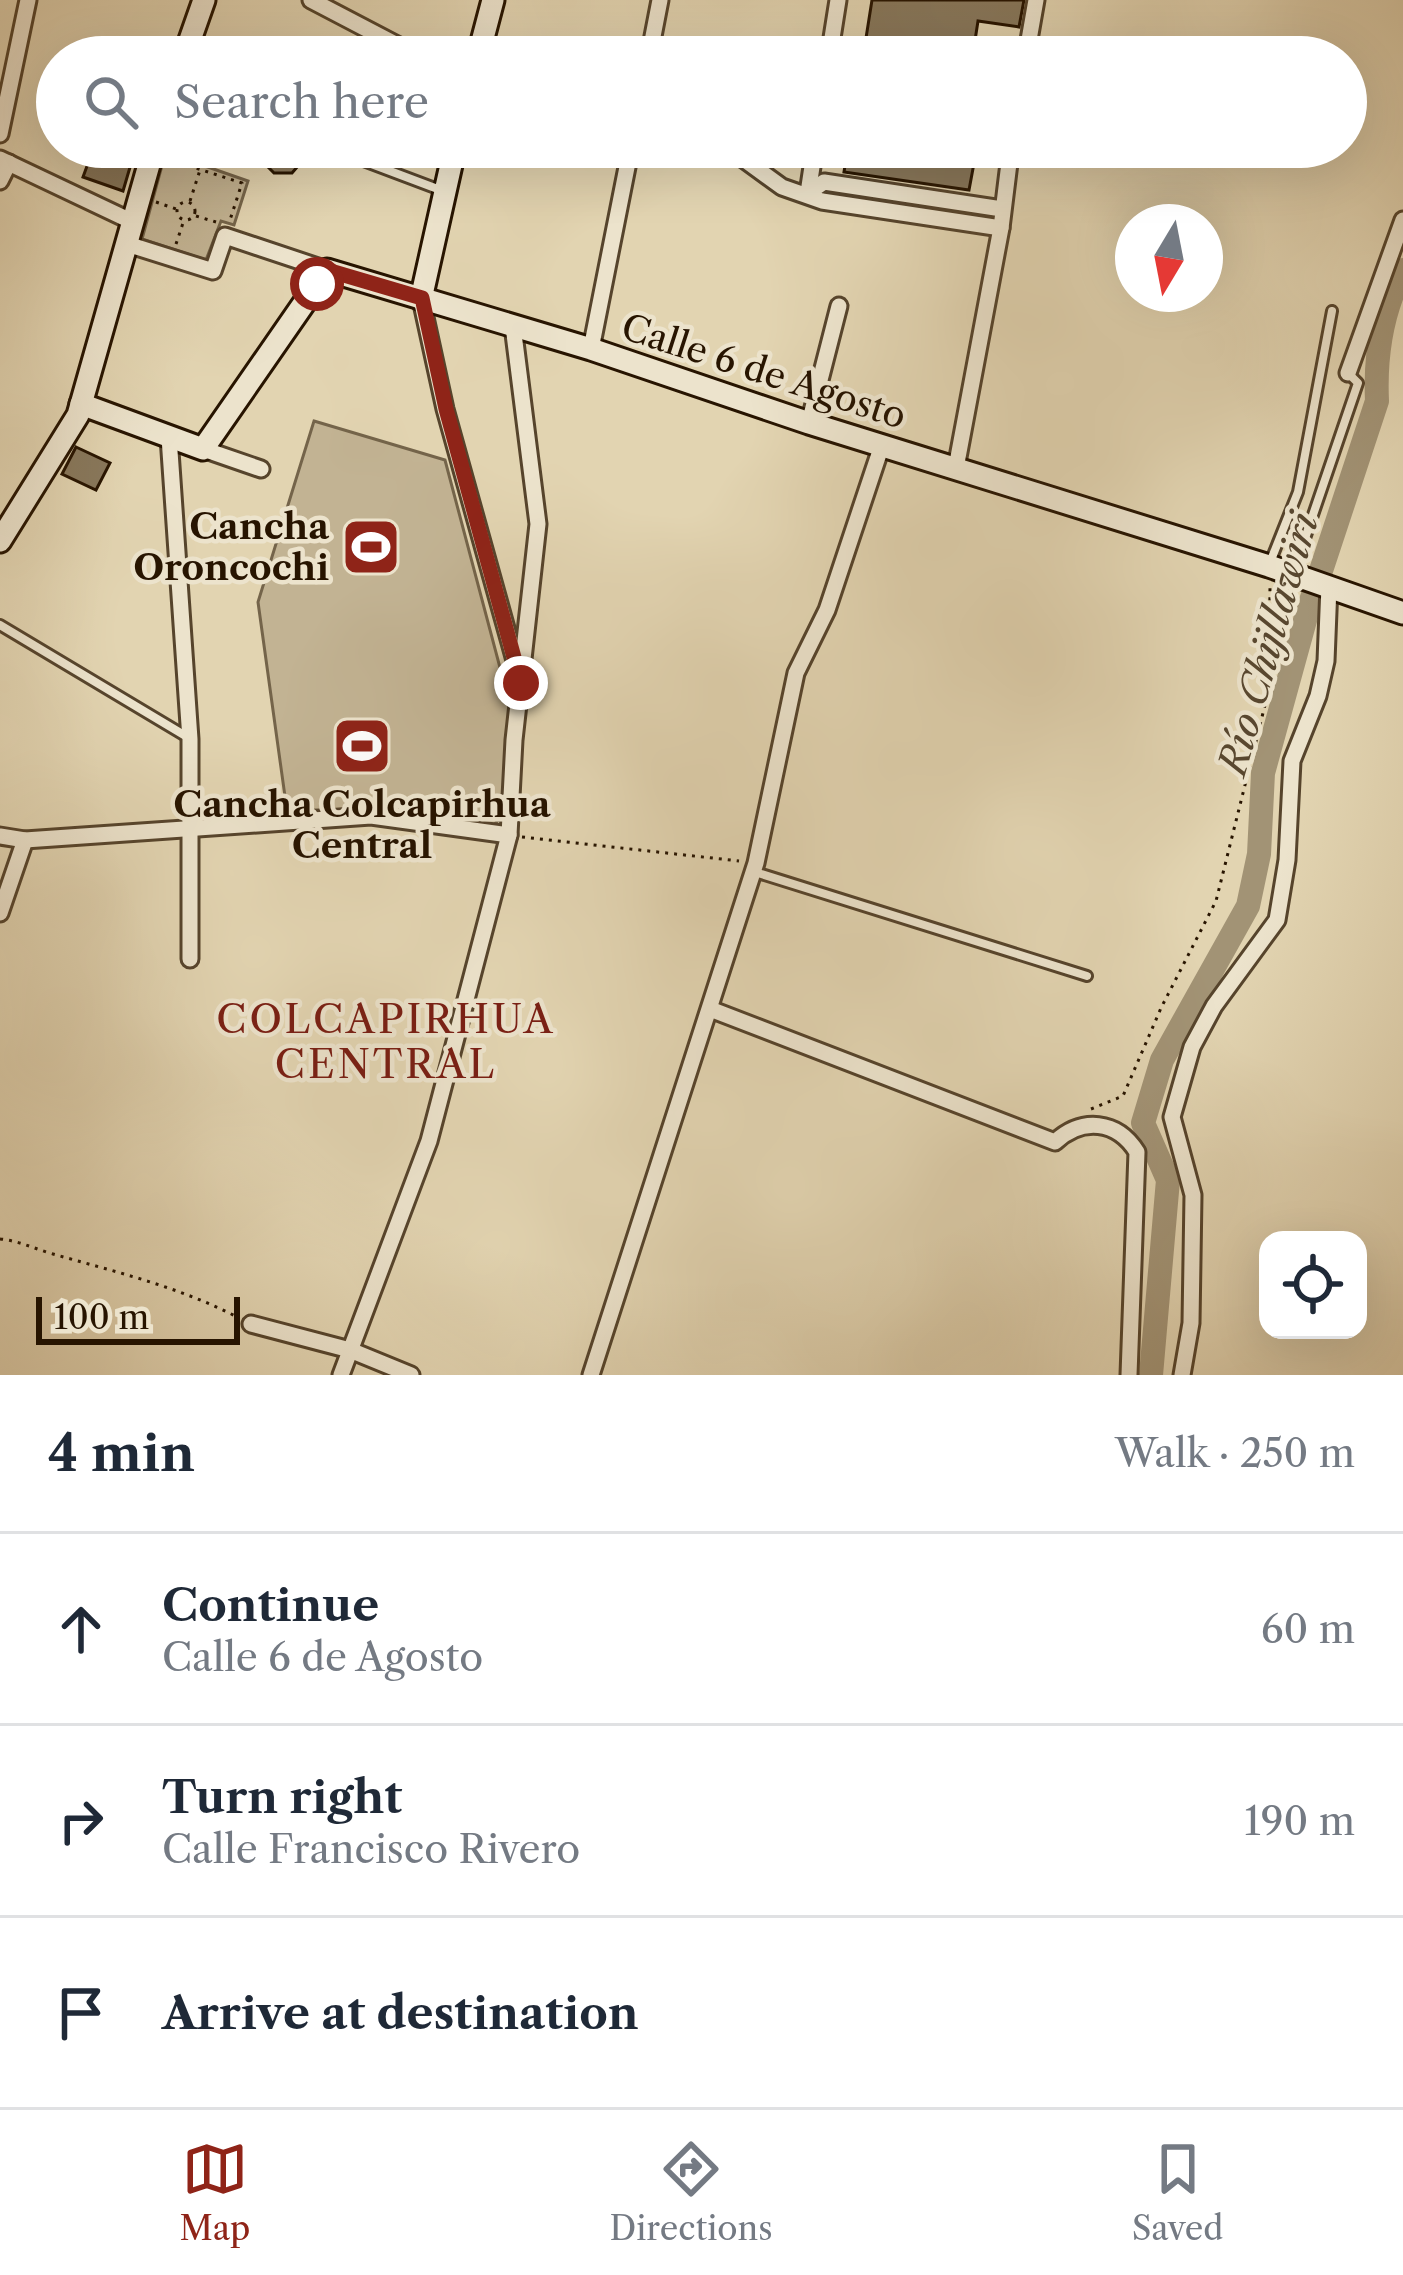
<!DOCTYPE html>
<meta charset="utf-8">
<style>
:root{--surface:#fff;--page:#f2f2f3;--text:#1f2937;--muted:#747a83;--line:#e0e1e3;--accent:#8f2418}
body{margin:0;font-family:"Libre Caslon Text",serif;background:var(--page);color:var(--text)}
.controls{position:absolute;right:36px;bottom:36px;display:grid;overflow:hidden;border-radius:24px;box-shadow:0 12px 48px #0002}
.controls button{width:108px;height:108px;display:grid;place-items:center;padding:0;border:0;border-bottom:3px solid var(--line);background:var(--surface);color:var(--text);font:60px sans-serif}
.compass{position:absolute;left:1115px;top:204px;width:108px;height:108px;border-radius:50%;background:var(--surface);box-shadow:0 12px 48px #0002;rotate:190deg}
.scale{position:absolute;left:36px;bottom:30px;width:204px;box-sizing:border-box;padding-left:12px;border:6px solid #271400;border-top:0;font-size:33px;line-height:42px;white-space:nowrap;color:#271400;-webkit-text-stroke:9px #ece3cc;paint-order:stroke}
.stop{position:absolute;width:36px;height:36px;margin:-27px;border:9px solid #8f2418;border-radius:50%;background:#fff}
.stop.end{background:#8f2418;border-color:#fff;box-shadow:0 3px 12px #0008}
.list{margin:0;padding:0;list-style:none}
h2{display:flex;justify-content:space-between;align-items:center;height:156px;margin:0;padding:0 48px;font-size:51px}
h2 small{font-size:39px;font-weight:400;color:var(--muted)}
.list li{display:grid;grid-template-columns:78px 1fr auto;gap:36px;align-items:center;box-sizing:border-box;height:192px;padding:0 48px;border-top:3px solid var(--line)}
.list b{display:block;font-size:45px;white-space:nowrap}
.list p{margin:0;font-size:39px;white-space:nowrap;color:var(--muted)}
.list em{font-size:39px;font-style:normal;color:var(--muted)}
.icon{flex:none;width:66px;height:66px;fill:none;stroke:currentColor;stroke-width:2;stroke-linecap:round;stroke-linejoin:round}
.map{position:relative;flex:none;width:1403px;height:1375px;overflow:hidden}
.search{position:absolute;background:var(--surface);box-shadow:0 12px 48px #0002;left:36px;right:36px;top:36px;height:132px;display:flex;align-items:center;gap:30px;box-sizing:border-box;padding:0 42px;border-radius:66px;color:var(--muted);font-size:45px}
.sheet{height:732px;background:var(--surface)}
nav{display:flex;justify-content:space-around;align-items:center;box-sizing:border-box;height:168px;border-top:3px solid var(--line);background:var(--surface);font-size:33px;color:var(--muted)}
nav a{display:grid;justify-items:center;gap:6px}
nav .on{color:var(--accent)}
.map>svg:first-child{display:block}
.green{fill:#c2b393;stroke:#74644a;stroke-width:3}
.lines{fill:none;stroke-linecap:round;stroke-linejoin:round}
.river{stroke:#a29375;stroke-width:24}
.building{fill:#88785c;stroke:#271400;stroke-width:3}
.lane-casing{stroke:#56442c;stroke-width:14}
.street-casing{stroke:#56442c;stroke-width:21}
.secondary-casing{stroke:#271400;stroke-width:27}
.path{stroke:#271400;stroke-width:3;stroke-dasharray:3 6;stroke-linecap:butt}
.lane{stroke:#ece3cc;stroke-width:8}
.street{stroke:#ece3cc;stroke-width:15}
.secondary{stroke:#ece3cc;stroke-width:21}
.route{stroke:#8f2418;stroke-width:15}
.labels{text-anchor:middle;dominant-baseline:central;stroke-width:9;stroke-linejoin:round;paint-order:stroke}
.street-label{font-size:36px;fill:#271400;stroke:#ece3cc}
.poi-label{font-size:36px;font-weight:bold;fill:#271400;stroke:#ece3cc;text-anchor:end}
.water-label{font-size:39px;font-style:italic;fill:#58472f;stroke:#ece3cc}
.neighbourhood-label{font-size:39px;letter-spacing:3px;fill:#7a1f14;stroke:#ece3cc}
</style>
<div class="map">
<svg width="1403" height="1375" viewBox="0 0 1403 1375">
<rect width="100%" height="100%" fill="#e2d4b1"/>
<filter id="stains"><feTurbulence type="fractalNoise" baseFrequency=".00167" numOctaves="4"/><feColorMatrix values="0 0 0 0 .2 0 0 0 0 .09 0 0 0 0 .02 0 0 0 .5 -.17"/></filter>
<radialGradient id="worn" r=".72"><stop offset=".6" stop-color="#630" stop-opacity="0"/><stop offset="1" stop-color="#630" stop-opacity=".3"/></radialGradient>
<g class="green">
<polygon points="167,147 207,147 202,165 248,181 234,225 221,221 206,260 142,239"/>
<polygon points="314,421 445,460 512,713 500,819 491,827 372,808 287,811 258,602"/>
</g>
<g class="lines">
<path class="river" d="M 1151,1375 L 1168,1180 L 1143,1123 L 1162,1060 L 1248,906 L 1259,854 L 1263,773 L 1307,613 L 1377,401 C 1375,357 1382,310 1403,270"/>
</g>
<g class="building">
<polygon points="872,0 1024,0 1019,27 978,21 974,47 963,45 961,57 863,57"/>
<polygon points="94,147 133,157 123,191 83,177"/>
<polygon points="261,147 304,147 304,159 292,173 274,173 261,160"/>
<polygon points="848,147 977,147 969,190 844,172"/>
<polygon points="76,447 110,463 96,490 62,474"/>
</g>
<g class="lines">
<defs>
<g id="lane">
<polyline points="358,159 443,191"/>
<polyline points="1269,565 1298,492 1332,311"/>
<polyline points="1287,569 1300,553 1358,383 1349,374"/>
<polyline points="0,625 189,738"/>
<polyline points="755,872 1087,976"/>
</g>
<g id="street">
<polyline points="311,0 420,57"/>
<polyline points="649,57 660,0"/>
<polyline points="829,57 838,0"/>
<polyline points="1026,57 1036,0"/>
<polyline points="0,134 28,0"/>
<polyline points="727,147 782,187 822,201 1001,228"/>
<polyline points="0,159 133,222"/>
<polyline points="0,181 9,163"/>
<polyline points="808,193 824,182 1002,209"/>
<polyline points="808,193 815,147"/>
<polyline points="127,244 213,271 225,236 327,270"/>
<polyline points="421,299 445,409 519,675"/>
<polyline points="591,349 631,147"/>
<polyline points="1348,373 1403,220"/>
<polyline points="809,423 839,306"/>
<polyline points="169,437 190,739 190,959"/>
<polyline points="203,449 261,469"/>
<polyline points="956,468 1001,228 1011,147"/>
<polyline points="0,836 25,840 371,816 509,835"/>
<polyline points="0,913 25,840"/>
<path d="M 710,1009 L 1055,1142 C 1082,1117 1117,1120 1137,1152 L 1129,1375"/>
<polyline points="251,1324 350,1350 411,1375"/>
<polyline points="341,1375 429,1141 509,835 514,740 538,524 513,326"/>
<polyline points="591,1375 756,863 796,673 827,610 882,445"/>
<polyline points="1182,1375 1191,1323 1193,1195 1172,1117 1192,1047 1214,1006 1277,920 1287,860 1292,761 1318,696 1326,661 1329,586"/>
</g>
<g id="secondary">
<polyline points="184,57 204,0"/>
<polyline points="478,57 493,0"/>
<polyline points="421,299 455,147"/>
<polyline points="81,404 203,449 327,270 591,349 809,423 1269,566 1403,613"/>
<polyline points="0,541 78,415 154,147"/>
</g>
</defs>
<use href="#lane" class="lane-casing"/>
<use href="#street" class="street-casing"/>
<use href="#secondary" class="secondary-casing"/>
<g class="path">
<polyline points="171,160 242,183 229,223"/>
<polyline points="197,166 204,147"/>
<polyline points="190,201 200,170"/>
<polyline points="156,202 176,209"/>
<circle cx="186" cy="211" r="9"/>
<polyline points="196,216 216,222"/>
<polyline points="176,244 184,220"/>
<polyline points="522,837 739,861"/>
<polyline points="1091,1109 1123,1096 1161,1008 1216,901 1269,689 1270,586"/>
<path d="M 0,1239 C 20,1241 35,1249 53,1254 C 116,1272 180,1287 239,1318"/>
</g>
<use href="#lane" class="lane"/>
<use href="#street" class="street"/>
<use href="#secondary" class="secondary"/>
</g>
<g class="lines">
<polyline class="route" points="317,284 327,270 422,298 446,409 521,683"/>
</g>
<defs>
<symbol id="stadium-square" viewBox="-11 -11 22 22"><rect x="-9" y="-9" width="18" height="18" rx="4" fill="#8f2418" stroke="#ece3cc"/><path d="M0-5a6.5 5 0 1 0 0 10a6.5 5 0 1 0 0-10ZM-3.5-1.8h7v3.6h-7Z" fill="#fff"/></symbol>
</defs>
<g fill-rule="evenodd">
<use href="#stadium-square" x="338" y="514" width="66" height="66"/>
<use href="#stadium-square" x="329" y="713" width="66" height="66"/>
</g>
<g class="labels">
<g class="street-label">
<text transform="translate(764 371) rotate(18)">Calle 6 de Agosto</text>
</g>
<g class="poi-label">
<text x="329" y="526">Cancha<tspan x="329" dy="41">Oroncochi</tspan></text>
<text x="362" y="804" text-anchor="middle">Cancha Colcapirhua<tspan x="362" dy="41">Central</tspan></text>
</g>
<g class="water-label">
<text transform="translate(1268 644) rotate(-74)">Río Chijllawiri</text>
</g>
<g class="neighbourhood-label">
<text x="386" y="1019">COLCAPIRHUA<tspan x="386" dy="45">CENTRAL</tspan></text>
</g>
</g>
<rect width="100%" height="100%" filter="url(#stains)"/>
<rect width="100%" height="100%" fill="url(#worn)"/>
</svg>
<div class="controls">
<button><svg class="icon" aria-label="locate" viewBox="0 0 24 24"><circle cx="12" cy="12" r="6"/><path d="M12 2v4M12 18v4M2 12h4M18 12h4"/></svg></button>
</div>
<svg class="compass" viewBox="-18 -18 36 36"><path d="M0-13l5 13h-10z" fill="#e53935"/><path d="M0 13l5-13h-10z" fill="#747a83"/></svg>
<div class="scale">100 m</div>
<div class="stop" style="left:317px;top:284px"></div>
<div class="stop end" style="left:521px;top:683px"></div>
<div class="search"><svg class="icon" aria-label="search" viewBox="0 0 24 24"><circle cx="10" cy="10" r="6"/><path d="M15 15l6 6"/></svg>Search here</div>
</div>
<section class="sheet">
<h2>4 min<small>Walk · 250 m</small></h2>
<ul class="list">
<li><svg class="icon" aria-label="ahead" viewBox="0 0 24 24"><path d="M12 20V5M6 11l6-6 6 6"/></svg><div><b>Continue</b><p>Calle 6 de Agosto</p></div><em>60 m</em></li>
<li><svg class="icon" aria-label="right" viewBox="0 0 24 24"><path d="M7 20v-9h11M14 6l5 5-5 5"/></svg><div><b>Turn right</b><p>Calle Francisco Rivero</p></div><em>190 m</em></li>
<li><svg class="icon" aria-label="arrive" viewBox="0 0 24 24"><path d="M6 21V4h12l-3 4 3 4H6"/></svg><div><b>Arrive at destination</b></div></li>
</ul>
</section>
<nav>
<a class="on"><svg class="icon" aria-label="map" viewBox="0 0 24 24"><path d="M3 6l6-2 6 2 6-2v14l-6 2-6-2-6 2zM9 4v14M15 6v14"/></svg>Map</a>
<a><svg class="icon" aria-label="directions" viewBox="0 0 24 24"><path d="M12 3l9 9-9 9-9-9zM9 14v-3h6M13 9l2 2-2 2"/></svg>Directions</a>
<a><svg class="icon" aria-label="saved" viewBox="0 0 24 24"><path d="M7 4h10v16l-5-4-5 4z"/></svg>Saved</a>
</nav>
